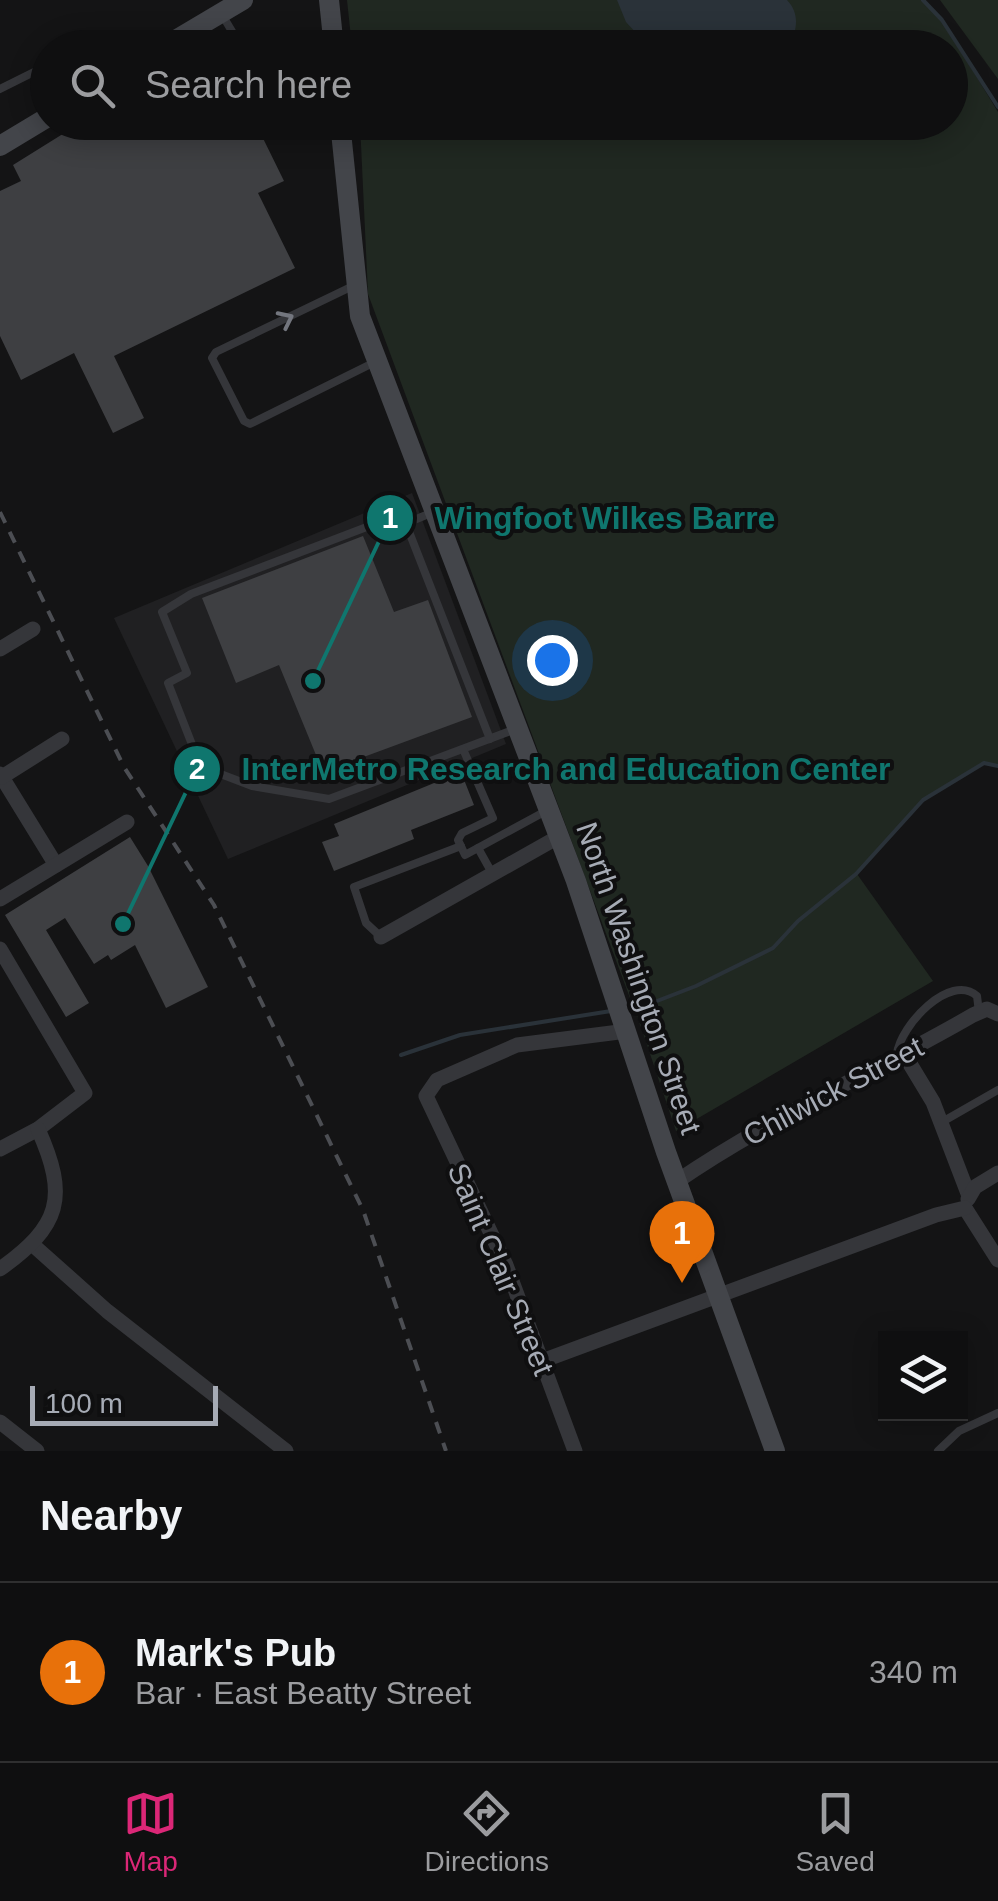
<!DOCTYPE html>
<meta charset="utf-8">
<style>
:root{--surface:#0f0f10;--page:#1d1d1e;--text:#f1f3f6;--muted:#9b9c9f;--line:#2f2f30;--accent:#db2777}
body{margin:0;font-family:Arial,sans-serif;background:var(--page);color:var(--text)}
.controls{position:absolute;right:30px;bottom:30px;display:grid;overflow:hidden;border-radius:0px;box-shadow:0 5px 25px #0003}
.controls button{width:90px;height:90px;display:grid;place-items:center;padding:0;border:0;border-bottom:2px solid var(--line);background:var(--surface);color:var(--text);font:50px sans-serif}
.scale{position:absolute;left:30px;bottom:25px;width:188px;box-sizing:border-box;padding-left:10px;border:5px solid #a6abb5;border-top:0;font-size:28px;line-height:35px;white-space:nowrap;color:#a6abb5;-webkit-text-stroke:8px #0f0f10;paint-order:stroke}
.you{position:absolute;left:552px;top:660px;width:35px;height:35px;margin:-25px;border:8px solid #fff;border-radius:50%;background:#1a73e8;box-shadow:0 0 0 15px #1a73e833}
.badge{display:grid;place-items:center;width:65px;height:65px;border-radius:50%;background:var(--accent);color:#fff;font-size:32px;font-weight:700}
.pin{position:absolute;translate:-50% -82px;filter:drop-shadow(0 2px 5px #0008)}
.pin::after{content:'';position:absolute;top:52px;width:35px;height:30px;background:inherit;clip-path:polygon(0 0,100% 0,50% 100%)}
.list{margin:0;padding:0;list-style:none}
h2{display:flex;justify-content:space-between;align-items:center;height:130px;margin:0;padding:0 40px;font-size:42px}
h2 small{font-size:32px;font-weight:400;color:var(--muted)}
.list li{display:grid;grid-template-columns:65px 1fr auto;gap:30px;align-items:center;box-sizing:border-box;height:180px;padding:0 40px;border-top:2px solid var(--line)}
.list b{display:block;font-size:38px;white-space:nowrap}
.list p{margin:0;font-size:32px;white-space:nowrap;color:var(--muted)}
.list em{font-size:32px;font-style:normal;color:var(--muted)}
.icon{flex:none;width:55px;height:55px;fill:none;stroke:currentColor;stroke-width:2;stroke-linecap:round;stroke-linejoin:round}
.map{position:relative;flex:none;width:998px;height:1451px;overflow:hidden}
.search{position:absolute;background:var(--surface);box-shadow:0 5px 25px #0003;left:30px;right:30px;top:30px;height:110px;display:flex;align-items:center;gap:25px;box-sizing:border-box;padding:0 35px;border-radius:55px;color:var(--muted);font-size:38px}
.sheet{height:310px;background:var(--surface)}
nav{display:flex;justify-content:space-around;align-items:center;box-sizing:border-box;height:140px;border-top:2px solid var(--line);background:var(--surface);font-size:28px;color:var(--muted)}
nav a{display:grid;justify-items:center;gap:5px}
nav .on{color:var(--accent)}
.map>svg:first-child{display:block}
.built{fill:#202022}
.green{fill:#202821}
.water{fill:#2a3239}
.lines{fill:none;stroke-linecap:round;stroke-linejoin:round}
.stream{stroke:#2a3239;stroke-width:4}
.building{fill:#3e3f42}
.lane{stroke:#35363a;stroke-width:8}
.street{stroke:#35363a;stroke-width:15}
.secondary{stroke:#43454a;stroke-width:20}
.rail{stroke:#4c4e53;stroke-width:4;stroke-dasharray:12 10;stroke-linecap:butt}
.oneway{stroke:#73767e}
.labels{text-anchor:middle;dominant-baseline:central;stroke-width:8;stroke-linejoin:round;paint-order:stroke}
.street-label{font-size:30px;fill:#a6abb5;stroke:#0f0f10}
.leader{fill:none;stroke:#0f766e;stroke-width:4}
.callout-dot{fill:#0f766e;stroke:#0f0f10;stroke-width:4}
.mark-label{font-size:30px;text-anchor:middle;font-weight:bold;fill:#fff}
.callout-label{font-size:32px;text-anchor:middle;font-weight:bold;fill:#0f766e;stroke:#0f0f10;stroke-width:8;stroke-linejoin:round;paint-order:stroke}
</style>
<div class="map">
<svg width="998" height="1451" viewBox="0 0 998 1451">
<rect width="100%" height="100%" fill="#141415"/>
<polygon class="built" points="412,493 506,744 228,859 114,618"/>
<g class="green">
<polygon points="347,0 924,0 942,20 998,112 998,766 984,763 923,800 857,874 933,981 676,1131 643,1033 368,294 360,123 950,122 950,48 352,47"/>
<polygon points="940,0 998,0 998,79"/>
</g>
<path class="water" d="M 617,0 L 787,0 C 801,15 796,30 790,47 L 690,47 L 668,41 L 661,35 L 637,34 L 626,22 Z"/>
<g class="lines">
<g class="stream">
<polyline points="923,0 942,20 998,107"/>
<polyline points="625,1008 657,1001 696,986 773,948 798,921 856,874 923,800 984,763 998,766"/>
<polyline points="401,1055 460,1035 611,1011"/>
</g>
</g>
<g class="building">
<polygon points="82,122 255,122 284,181 258,193 295,268 114,356 144,418 113,433 74,353 21,380 0,336 0,191 21,181 13,165"/>
<polygon points="363,536 394,612 428,600 472,717 323,772 279,665 236,683 202,598"/>
<polygon points="461,772 474,805 411,830 414,839 334,871 322,842 339,836 334,824"/>
<polygon points="130,837 148,866 208,987 166,1008 135,945 111,960 108,955 94,964 65,918 46,930 89,1003 66,1017 5,915"/>
</g>
<g class="lines">
<g class="lane">
<polyline points="221,13 242,48"/>
<polyline points="0,89 48,65"/>
<polyline points="355,285 216,352 212,358 244,421 250,424 377,361"/>
<polyline points="431,513 390,530 385,520 191,594 162,612 187,673 168,683 193,747 218,773 252,786 329,799 513,730"/>
<polyline points="406,524 490,739"/>
<polyline points="463,749 493,818 462,833 458,840 465,855 546,811"/>
<polyline points="478,848 492,873"/>
<polyline points="381,937 366,923 354,887 461,846"/>
<path d="M 897,1054 C 900,1026 950,972 977,996 L 979,1012"/>
<polyline points="942,1122 998,1090"/>
<polyline points="938,1451 959,1431 998,1413"/>
</g>
<g class="street">
<polyline points="0,649 33,629"/>
<polyline points="0,774 56,865"/>
<polyline points="2,777 62,739"/>
<polyline points="0,899 127,822"/>
<polyline points="381,937 560,836"/>
<polyline points="0,949 85,1093 38,1129 0,1149"/>
<polyline points="904,1054 933,1102 969,1196"/>
<path d="M 676,1182 C 770,1117 875,1072 973,1015 L 987,1009 L 998,1014"/>
<polyline points="968,1199 975,1187 998,1173"/>
<polyline points="965,1208 998,1260"/>
<polyline points="33,1245 107,1311 286,1451"/>
<path d="M 0,1269 C 60,1226 69,1198 38,1129"/>
<polyline points="542,1361 936,1215 965,1208"/>
<polyline points="0,1422 37,1451"/>
<polyline points="575,1451 506,1265 426,1096 437,1080 517,1045 627,1031"/>
</g>
<g class="secondary">
<polyline points="329,0 334,48"/>
<polyline points="162,48 243,0"/>
<polyline points="340,122 360,316 576,881 666,1152 775,1451"/>
<polyline points="0,146 48,117"/>
</g>
<polyline class="rail" points="0,512 124,767 214,905 363,1210 446,1451"/>
</g>
<defs><path id="oneway-chevron" d="M-2-3.5L2.5 0L-2 3.5" fill="none" stroke-width="1.6" stroke-linecap="round" stroke-linejoin="round" transform="scale(2.5)"/></defs>
<use class="oneway" href="#oneway-chevron" transform="translate(286 319) rotate(-26)"/>
<g class="labels">
<g class="street-label">
<text transform="translate(639 978) rotate(71)">North Washington Street</text>
<text transform="translate(833 1091) rotate(-28)">Chilwick Street</text>
<text transform="translate(501 1269) rotate(67)">Saint Clair Street</text>
</g>
</g>
<path class="leader" d="M313 681L390 518M123 924L197 769"/>
<g class="callout-dot">
<circle cx="313" cy="681" r="10"/>
<circle cx="123" cy="924" r="10"/>
<circle cx="390" cy="518" r="25"/>
<circle cx="197" cy="769" r="25"/>
</g>
<g class="mark-label">
<text x="390" y="528">1</text>
<text x="197" y="779">2</text>
</g>
<g class="callout-label">
<text x="605" y="529">Wingfoot Wilkes Barre</text>
<text x="566" y="780">InterMetro Research and Education Center</text>
</g>
</svg>
<div class="controls">
<button><svg class="icon" aria-label="layers" viewBox="0 0 24 24"><path d="M12 4l9 5-9 5-9-5zM3 14l9 5 9-5"/></svg></button>
</div>
<div class="scale">100 m</div>
<div class="you"></div>
<div class="pin badge" style="left:682px;top:1283px;background:#e8710a">1</div>
<div class="search"><svg class="icon" aria-label="search" viewBox="0 0 24 24"><circle cx="10" cy="10" r="6"/><path d="M15 15l6 6"/></svg>Search here</div>
</div>
<section class="sheet">
<h2>Nearby<small></small></h2>
<ul class="list">
<li><span class="badge" style="background:#e8710a">1</span><div><b>Mark's Pub</b><p>Bar · East Beatty Street</p></div><em>340 m</em></li>
</ul>
</section>
<nav>
<a class="on"><svg class="icon" aria-label="map" viewBox="0 0 24 24"><path d="M3 6l6-2 6 2 6-2v14l-6 2-6-2-6 2zM9 4v14M15 6v14"/></svg>Map</a>
<a><svg class="icon" aria-label="directions" viewBox="0 0 24 24"><path d="M12 3l9 9-9 9-9-9zM9 14v-3h6M13 9l2 2-2 2"/></svg>Directions</a>
<a><svg class="icon" aria-label="saved" viewBox="0 0 24 24"><path d="M7 4h10v16l-5-4-5 4z"/></svg>Saved</a>
</nav>
